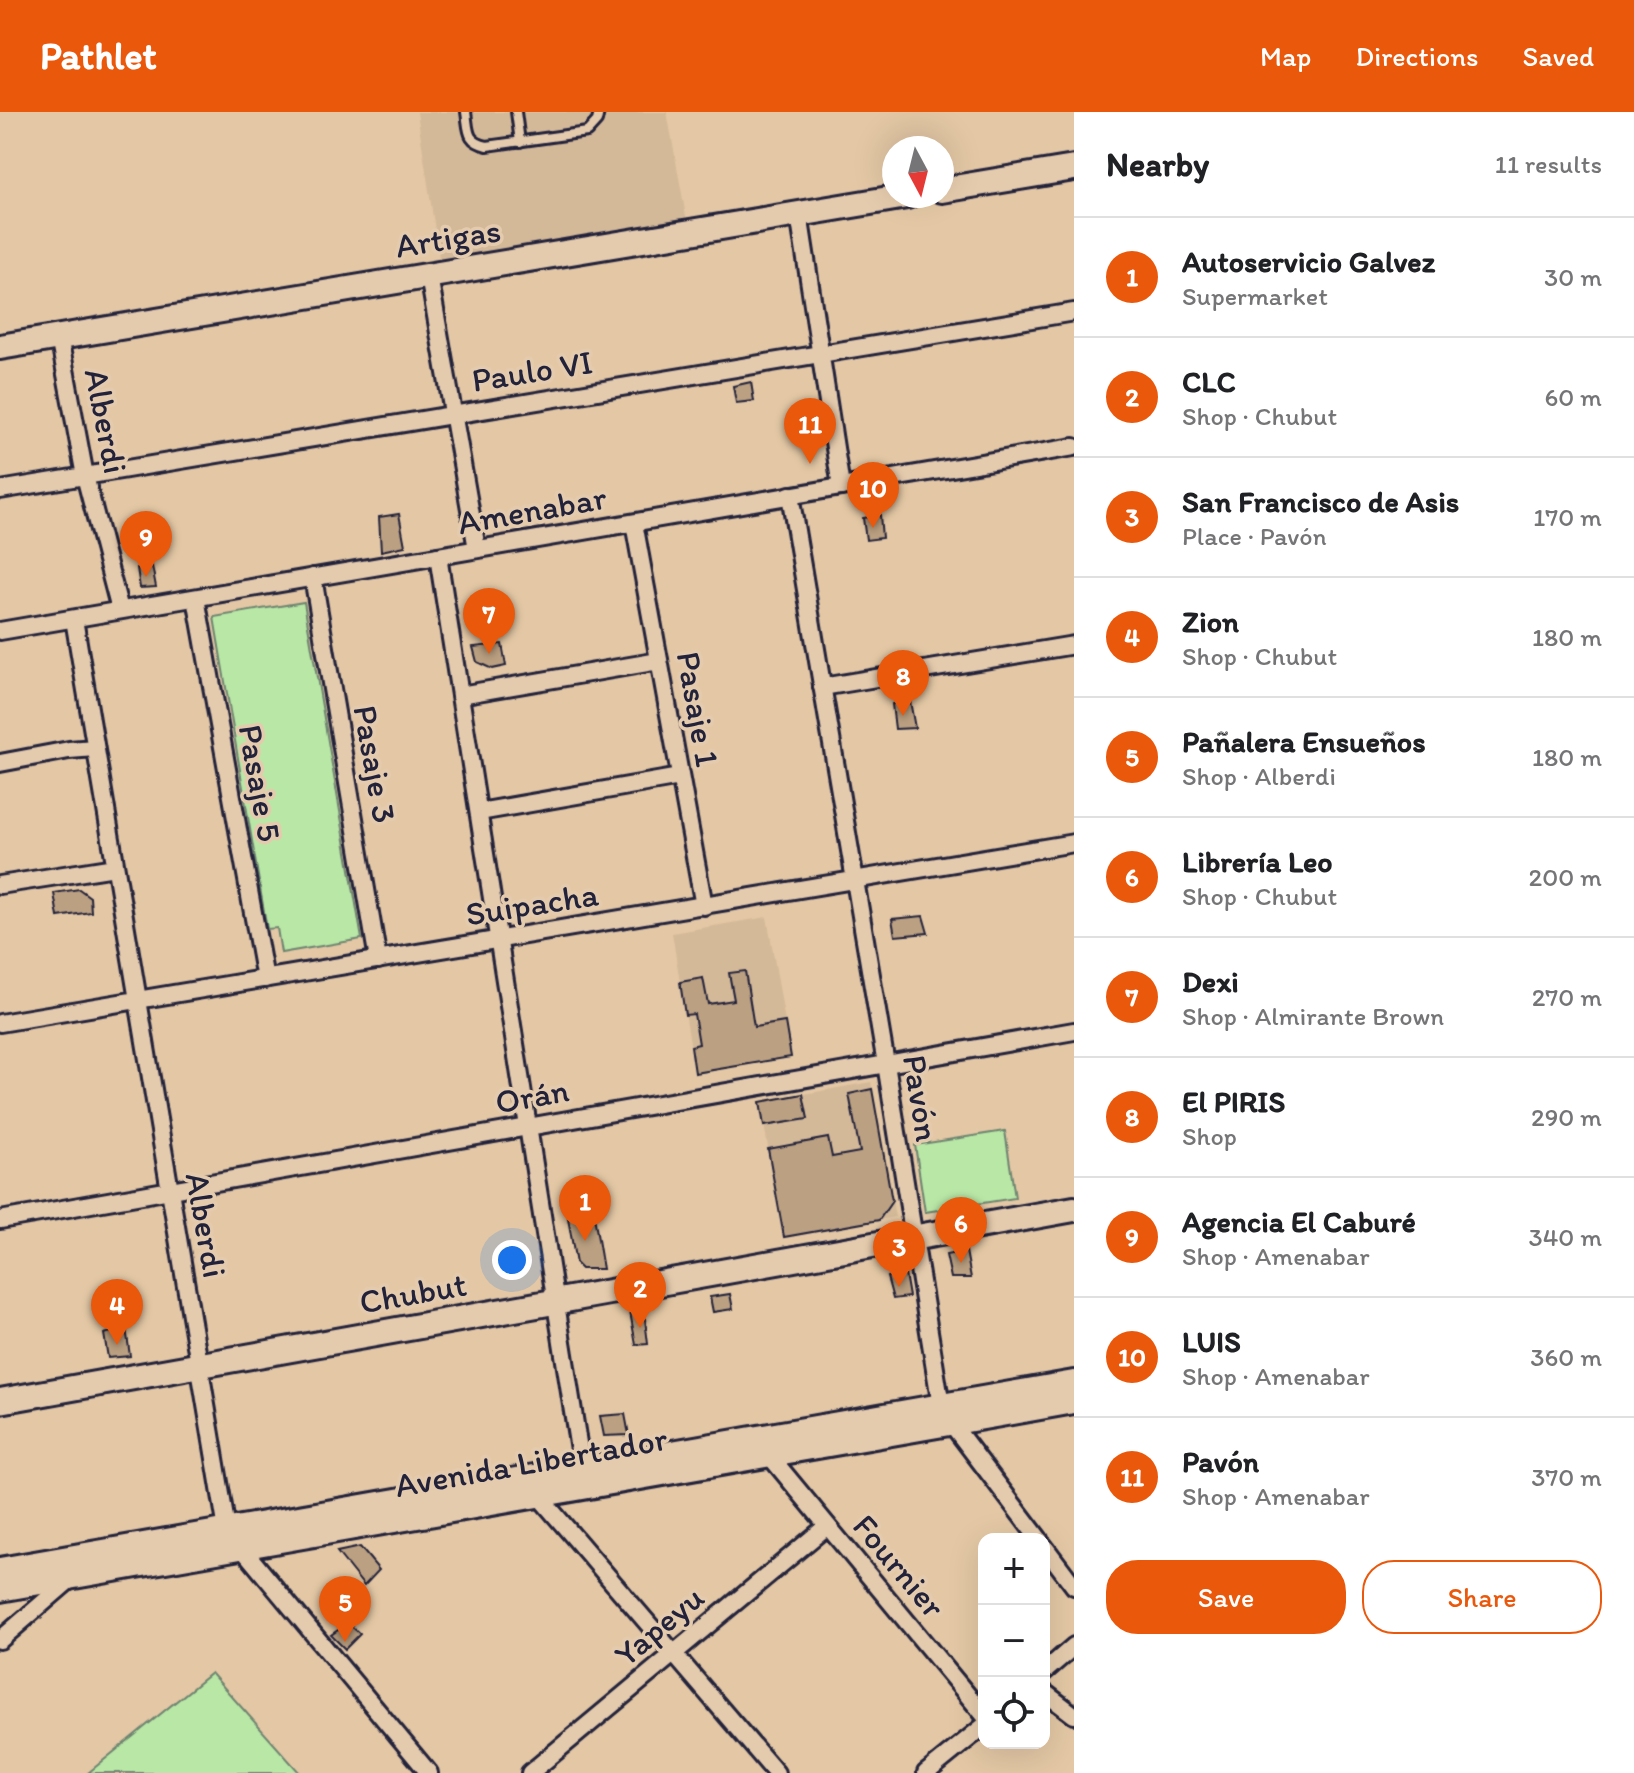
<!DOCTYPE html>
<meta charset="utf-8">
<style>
:root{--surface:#fff;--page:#f6f6f6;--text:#202124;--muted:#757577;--line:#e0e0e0;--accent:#ea580c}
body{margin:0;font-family:Itim,sans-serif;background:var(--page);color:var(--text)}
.controls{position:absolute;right:24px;bottom:24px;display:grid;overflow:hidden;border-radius:16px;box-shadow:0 8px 32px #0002}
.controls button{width:72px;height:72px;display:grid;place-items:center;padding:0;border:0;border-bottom:2px solid var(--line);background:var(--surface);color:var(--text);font:40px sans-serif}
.compass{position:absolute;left:882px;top:24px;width:72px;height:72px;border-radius:50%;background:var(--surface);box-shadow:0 8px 32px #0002;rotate:173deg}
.you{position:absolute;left:512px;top:1148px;width:28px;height:28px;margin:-20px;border:6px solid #fff;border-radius:50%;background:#1a73e8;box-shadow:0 0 0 12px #1a73e833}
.badge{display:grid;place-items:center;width:52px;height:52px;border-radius:50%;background:var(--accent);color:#fff;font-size:26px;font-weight:700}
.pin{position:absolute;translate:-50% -66px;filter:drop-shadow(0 2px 4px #0008)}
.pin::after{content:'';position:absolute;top:42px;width:28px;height:24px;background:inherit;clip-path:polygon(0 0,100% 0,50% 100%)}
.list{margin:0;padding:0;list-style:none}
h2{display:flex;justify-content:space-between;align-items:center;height:104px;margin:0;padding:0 32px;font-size:34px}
h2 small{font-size:26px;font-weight:400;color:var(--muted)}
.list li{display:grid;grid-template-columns:52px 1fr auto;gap:24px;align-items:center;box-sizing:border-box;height:120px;padding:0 32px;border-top:2px solid var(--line)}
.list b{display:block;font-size:30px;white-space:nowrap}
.list p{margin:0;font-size:26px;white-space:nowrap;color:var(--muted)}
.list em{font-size:26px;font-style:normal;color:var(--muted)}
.actions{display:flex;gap:16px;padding:24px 32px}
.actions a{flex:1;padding:18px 0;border:2px solid var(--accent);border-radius:32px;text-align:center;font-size:28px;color:var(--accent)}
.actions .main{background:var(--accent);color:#fff}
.icon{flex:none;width:44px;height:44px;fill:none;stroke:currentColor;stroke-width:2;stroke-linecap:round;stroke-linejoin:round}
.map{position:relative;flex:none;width:1074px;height:1661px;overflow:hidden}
header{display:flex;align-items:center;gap:48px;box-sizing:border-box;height:112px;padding:0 40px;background:var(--accent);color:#fff}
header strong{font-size:38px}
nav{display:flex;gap:44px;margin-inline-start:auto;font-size:28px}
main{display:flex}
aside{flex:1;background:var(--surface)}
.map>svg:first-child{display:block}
.built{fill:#d4b998}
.green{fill:#b9e7a6;stroke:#6e8470;stroke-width:2}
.building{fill:#bba081;stroke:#22223b;stroke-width:2}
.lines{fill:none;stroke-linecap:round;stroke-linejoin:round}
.lane-casing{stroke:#22223b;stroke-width:14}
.street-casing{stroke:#22223b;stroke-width:22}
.secondary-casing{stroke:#22223b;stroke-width:30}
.lane{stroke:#e5cbad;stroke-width:8}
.street{stroke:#e5cbad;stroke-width:16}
.secondary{stroke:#e5cbad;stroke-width:24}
.labels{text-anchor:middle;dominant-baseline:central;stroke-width:7;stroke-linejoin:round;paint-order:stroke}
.street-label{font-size:34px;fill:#22223b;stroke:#e5cbad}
</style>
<header>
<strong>Pathlet</strong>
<nav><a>Map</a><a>Directions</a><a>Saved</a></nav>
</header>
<main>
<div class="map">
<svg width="1074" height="1661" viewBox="0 0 1074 1661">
<rect width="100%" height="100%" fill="#e4c8a5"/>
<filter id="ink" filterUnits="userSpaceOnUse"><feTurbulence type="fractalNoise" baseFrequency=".0125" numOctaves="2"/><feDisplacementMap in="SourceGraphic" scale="16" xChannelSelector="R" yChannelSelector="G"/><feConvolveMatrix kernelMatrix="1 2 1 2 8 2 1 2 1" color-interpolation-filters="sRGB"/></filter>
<g filter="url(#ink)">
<g class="built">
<polygon points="417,0 667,0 687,110 440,151"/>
<polygon points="163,413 164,433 116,442 114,420"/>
<polygon points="767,805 791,945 695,961 672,821"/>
<polygon points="871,970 895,1105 784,1125 760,990"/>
</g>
<g class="green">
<polygon points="304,490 362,827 281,841 277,816 267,817 214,505"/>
<polygon points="1005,1019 1015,1086 925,1100 915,1033"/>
<polygon points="211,1561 300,1661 88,1661"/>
</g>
<g class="building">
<polygon points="751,270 754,289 736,291 733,274"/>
<polygon points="399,402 405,434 381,439 379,405"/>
<polygon points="880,403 882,426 866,428 863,406"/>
<polygon points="152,454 156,475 140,476 137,456"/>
<polygon points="502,532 506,554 492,557 477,550 473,535"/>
<polygon points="910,589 915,616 895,617 892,592"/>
<polygon points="79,777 90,785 91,800 58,805 54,781"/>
<polygon points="923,804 928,821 895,824 892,807"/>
<polygon points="745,859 754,915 785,910 791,945 695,961 691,934 699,932 694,902 685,903 680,870 703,866 708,892 734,888 729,861"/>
<polygon points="872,977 892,1089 879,1108 784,1125 768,1037 828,1026 832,1045 860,1040 849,982"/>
<polygon points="803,982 808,1007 764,1014 760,990"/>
<polygon points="594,1104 603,1157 581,1157 576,1152 568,1106"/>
<polygon points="966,1139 971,1166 951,1166 946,1143"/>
<polygon points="905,1162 909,1185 893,1187 887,1165"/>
<polygon points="730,1182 733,1197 713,1200 710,1185"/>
<polygon points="644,1199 648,1232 636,1233 630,1200"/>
<polygon points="126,1216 130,1244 108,1246 104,1222"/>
<polygon points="625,1302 629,1323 604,1324 600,1304"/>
<polygon points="360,1435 379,1458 364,1474 337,1440"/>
<polygon points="348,1511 360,1522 345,1537 331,1523"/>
</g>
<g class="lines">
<defs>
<g id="lane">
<path d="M 466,0 C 469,19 466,29 487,34 L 587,20 L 597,9 L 599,0"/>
<polyline points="516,0 520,30"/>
</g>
<g id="street">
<polyline points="799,102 841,375"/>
<polyline points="429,164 477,437"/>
<polyline points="59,225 85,364 120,498"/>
<polyline points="0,378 1074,200"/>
<polyline points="790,383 886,952 941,1294 951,1311 1039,1427"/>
<polyline points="634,411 704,794"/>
<polyline points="438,444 583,1363"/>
<polyline points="313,465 378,848"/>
<polyline points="196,486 265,867"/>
<polyline points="74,507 227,1418 429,1661"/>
<polyline points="0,519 1074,335"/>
<polyline points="822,575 1074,533"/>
<polyline points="460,583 659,549"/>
<polyline points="0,651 69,638 95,636"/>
<polyline points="479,700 680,665"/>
<polyline points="0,773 115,755"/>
<polyline points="0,911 1074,731"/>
<polyline points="0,1108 1074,919"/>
<polyline points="769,1343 984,1603"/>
<polyline points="536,1375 538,1383 776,1661"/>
<polyline points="1044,1434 1074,1474"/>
<polyline points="0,1528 73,1465"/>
<polyline points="1044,1560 1074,1534"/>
<polyline points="1044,1580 1074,1603"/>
<polyline points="530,1661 827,1414"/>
<polyline points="926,1661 984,1614"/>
</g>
<g id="secondary">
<polyline points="942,78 1074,56"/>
<polyline points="0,235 907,84"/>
<polyline points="0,1289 1074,1097"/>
<polyline points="0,1458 1074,1271"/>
<polyline points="0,1477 1074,1289"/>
</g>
</defs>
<use href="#lane" class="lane-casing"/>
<use href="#street" class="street-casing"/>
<use href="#secondary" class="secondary-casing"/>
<use href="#lane" class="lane"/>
<use href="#street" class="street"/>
<use href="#secondary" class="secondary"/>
</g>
</g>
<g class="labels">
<g class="street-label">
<text transform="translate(448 126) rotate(-9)">Artigas</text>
<text transform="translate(532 259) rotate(-9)">Paulo VI</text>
<text transform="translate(106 309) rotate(79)">Alberdi</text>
<text transform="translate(532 398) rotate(-10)">Amenabar</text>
<text transform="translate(698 597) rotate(80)">Pasaje 1</text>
<text transform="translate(375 652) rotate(80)">Pasaje 3</text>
<text transform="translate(260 671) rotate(80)">Pasaje 5</text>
<text transform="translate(532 792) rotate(-9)">Suipacha</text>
<text transform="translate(532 984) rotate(-10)">Orán</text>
<text transform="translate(921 986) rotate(81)">Pavón</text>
<text transform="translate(206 1113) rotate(80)">Alberdi</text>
<text transform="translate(413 1181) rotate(-10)">Chubut</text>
<text transform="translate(531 1350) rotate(-10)">Avenida Libertador</text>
<text transform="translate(899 1454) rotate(50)">Fournier</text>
<text transform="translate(659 1514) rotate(-40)">Yapeyu</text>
</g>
</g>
</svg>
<div class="controls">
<button>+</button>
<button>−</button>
<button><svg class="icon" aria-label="locate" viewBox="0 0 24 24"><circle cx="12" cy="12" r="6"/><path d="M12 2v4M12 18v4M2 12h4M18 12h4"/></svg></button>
</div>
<svg class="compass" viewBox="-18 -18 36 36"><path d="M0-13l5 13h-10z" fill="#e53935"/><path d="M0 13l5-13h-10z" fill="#757577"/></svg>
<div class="you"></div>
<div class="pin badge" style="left:585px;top:1129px">1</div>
<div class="pin badge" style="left:640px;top:1216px">2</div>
<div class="pin badge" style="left:899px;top:1175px">3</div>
<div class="pin badge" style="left:117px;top:1233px">4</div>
<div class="pin badge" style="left:345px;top:1530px">5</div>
<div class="pin badge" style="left:961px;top:1151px">6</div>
<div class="pin badge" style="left:489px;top:542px">7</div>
<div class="pin badge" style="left:903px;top:604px">8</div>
<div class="pin badge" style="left:146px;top:465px">9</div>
<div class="pin badge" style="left:873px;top:416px">10</div>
<div class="pin badge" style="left:810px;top:352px">11</div>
</div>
<aside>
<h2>Nearby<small>11 results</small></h2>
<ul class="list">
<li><span class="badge">1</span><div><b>Autoservicio Galvez</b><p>Supermarket</p></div><em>30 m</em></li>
<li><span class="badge">2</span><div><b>CLC</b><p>Shop · Chubut</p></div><em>60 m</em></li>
<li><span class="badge">3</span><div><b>San Francisco de Asis</b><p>Place · Pavón</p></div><em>170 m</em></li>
<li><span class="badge">4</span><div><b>Zion</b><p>Shop · Chubut</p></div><em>180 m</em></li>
<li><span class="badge">5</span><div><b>Pañalera Ensueños</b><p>Shop · Alberdi</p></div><em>180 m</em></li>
<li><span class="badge">6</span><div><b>Librería Leo</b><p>Shop · Chubut</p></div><em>200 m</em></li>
<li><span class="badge">7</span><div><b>Dexi</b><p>Shop · Almirante Brown</p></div><em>270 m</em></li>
<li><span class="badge">8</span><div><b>El PIRIS</b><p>Shop</p></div><em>290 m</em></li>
<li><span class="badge">9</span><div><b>Agencia El Caburé</b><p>Shop · Amenabar</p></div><em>340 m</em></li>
<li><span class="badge">10</span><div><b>LUIS</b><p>Shop · Amenabar</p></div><em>360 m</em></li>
<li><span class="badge">11</span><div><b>Pavón</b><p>Shop · Amenabar</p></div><em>370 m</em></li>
</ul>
<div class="actions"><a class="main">Save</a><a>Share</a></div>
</aside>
</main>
